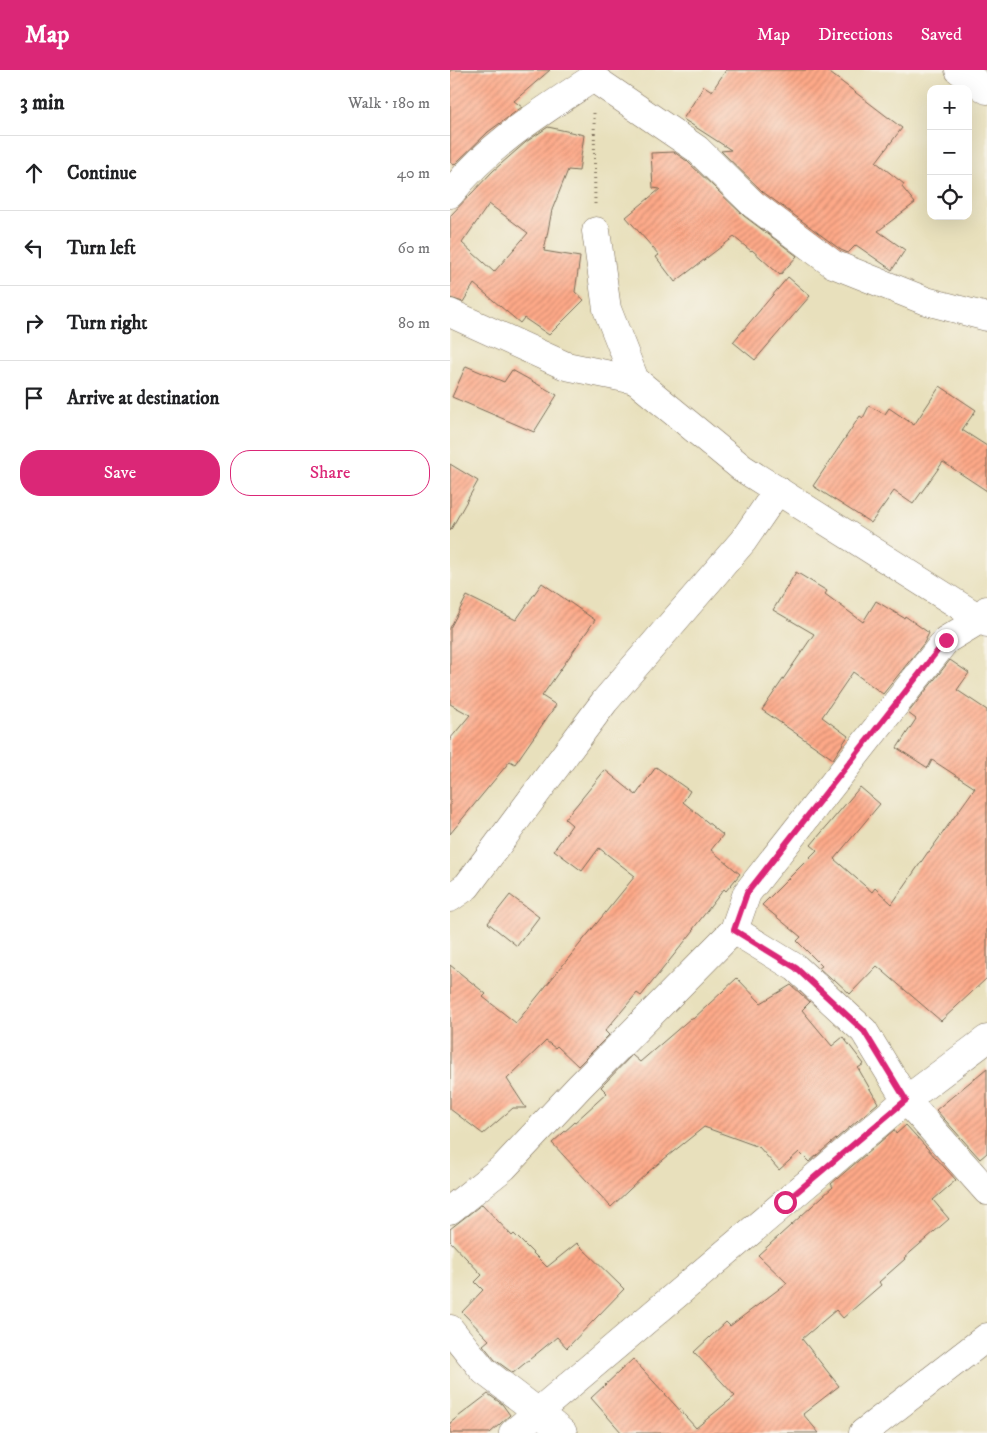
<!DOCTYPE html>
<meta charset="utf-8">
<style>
:root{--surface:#fff;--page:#f2f2f2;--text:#202124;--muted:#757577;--line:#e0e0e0;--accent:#db2777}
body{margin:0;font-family:"IM FELL DW Pica",serif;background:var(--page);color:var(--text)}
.controls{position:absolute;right:15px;top:15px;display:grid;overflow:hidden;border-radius:10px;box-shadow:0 5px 20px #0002}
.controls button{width:45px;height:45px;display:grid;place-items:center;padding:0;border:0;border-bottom:1px solid var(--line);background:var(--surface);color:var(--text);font:25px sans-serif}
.stop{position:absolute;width:15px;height:15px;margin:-11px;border:4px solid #db2777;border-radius:50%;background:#fff}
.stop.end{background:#db2777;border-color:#fff;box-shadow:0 1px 5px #0008}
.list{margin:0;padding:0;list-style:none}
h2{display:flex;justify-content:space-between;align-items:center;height:65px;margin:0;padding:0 20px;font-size:21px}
h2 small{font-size:16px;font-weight:400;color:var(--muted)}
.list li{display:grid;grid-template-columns:32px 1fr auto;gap:15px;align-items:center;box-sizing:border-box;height:75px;padding:0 20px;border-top:1px solid var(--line)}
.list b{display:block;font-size:19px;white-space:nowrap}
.list em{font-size:16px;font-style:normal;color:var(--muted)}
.actions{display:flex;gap:10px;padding:15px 20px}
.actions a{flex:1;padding:11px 0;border:1px solid var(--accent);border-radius:20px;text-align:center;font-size:18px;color:var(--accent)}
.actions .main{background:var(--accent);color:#fff}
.icon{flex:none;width:28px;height:28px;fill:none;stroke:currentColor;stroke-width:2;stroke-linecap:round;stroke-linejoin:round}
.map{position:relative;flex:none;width:537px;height:1363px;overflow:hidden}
header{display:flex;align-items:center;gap:30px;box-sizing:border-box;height:70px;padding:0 25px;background:var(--accent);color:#fff}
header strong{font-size:24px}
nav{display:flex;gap:28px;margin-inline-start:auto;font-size:18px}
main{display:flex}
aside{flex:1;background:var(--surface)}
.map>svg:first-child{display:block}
.building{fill:url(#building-hatch);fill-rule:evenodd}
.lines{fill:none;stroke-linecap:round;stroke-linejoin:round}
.minor-casing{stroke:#786a55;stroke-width:29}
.path{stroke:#786a55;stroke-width:3;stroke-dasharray:1 4;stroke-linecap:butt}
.minor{stroke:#fff;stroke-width:28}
.route{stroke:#db2777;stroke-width:6}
</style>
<header>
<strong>Map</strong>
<nav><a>Map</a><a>Directions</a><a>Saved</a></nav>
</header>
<main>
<aside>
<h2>3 min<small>Walk · 180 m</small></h2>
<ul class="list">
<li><svg class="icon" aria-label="ahead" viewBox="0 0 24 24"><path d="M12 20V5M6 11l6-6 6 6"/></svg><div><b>Continue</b></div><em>40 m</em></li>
<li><svg class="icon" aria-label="left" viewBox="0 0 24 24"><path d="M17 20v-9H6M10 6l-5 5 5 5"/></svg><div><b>Turn left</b></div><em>60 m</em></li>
<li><svg class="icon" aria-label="right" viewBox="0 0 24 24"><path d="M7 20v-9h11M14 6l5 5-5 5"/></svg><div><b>Turn right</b></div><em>80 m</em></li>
<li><svg class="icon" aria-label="arrive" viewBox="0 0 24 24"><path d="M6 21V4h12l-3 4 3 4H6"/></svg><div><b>Arrive at destination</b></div></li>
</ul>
<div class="actions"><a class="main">Save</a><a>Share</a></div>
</aside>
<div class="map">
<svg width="537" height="1363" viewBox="0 0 537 1363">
<defs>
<pattern id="building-hatch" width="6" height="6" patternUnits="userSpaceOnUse" patternTransform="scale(1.25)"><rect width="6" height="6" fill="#fea988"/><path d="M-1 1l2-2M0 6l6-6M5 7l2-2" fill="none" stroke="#cf8a6f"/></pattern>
</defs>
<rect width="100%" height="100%" fill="#f7f3e8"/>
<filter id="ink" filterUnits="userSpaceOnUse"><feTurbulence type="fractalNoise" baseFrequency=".02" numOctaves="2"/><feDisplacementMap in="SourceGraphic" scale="10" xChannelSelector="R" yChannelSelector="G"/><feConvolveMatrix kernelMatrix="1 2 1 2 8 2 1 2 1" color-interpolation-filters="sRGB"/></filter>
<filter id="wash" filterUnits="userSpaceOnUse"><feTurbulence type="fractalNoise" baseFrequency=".0096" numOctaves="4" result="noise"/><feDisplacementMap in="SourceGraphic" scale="20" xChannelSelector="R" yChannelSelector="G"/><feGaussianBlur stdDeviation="1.12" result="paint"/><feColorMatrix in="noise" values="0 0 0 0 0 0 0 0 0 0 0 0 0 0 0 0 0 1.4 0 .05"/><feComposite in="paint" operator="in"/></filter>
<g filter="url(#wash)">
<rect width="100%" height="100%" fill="#e8e0bc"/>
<g id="blocks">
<g class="building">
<polygon points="0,0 100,0 64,31 72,37 38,62 4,95 0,92"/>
<polygon points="276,0 376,0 452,58 426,92 454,114 452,117 465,133 428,161 455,180 442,200 406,175 398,183 391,180 313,122 271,81 281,80 233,49 254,16 262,21"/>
<path d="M 98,57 L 134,65 L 129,101 L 118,100 L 102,140 L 94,181 L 130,187 L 125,222 L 134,230 L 99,265 L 74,248 L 70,253 L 24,214 L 13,232 L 0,228 L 0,146 L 43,101 L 76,72 ZM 39,134 L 78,163 L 44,202 L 12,173 Z"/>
<polygon points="224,82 237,91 294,146 347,186 330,205 302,180 301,181 284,167 225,212 206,187 209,185 176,147 210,119 203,118 201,83"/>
<polygon points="338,207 360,226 305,290 283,272"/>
<polygon points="16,296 54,312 62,300 107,325 84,362 2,327"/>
<polygon points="490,316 526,340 512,360 537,376 537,421 493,392 463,434 444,421 421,453 363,416 410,346 413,348 419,336 435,344 439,338 464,355"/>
<polygon points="0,394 28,411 0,461"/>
<polygon points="346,502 377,521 375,524 413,552 426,531 454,548 455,546 479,563 474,573 433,624 403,602 372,647 398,666 383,689 312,640 364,564 323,540"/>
<polygon points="92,513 145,550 92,626 106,635 65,694 60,691 0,764 0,669 20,645 0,634 0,558 17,526 66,550"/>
<polygon points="500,590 519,603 507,620 537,640 537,908 491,951 427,896 400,924 384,909 382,910 369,898 372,896 347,871 351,867 312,835 367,780 361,775 410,717 430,734 384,789 422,822 425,818 442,834 478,782 479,782 525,718 482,690 478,698 447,678 466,649 458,643"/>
<polygon points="206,697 240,721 233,732 273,765 261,780 290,804 276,821 274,819 243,859 244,860 191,926 187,923 155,961 159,965 128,996 107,976 105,978 96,971 57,1009 76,1038 63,1038 33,1064 0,1039 0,895 36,924 33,927 66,953 185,806 149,778 132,801 104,780 122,755 115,749 155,700 186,725"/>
<polygon points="60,825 89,847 67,876 38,853"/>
<polygon points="287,908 311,933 341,915 360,932 352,940 382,976 393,967 414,994 408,998 428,1033 359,1092 349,1082 329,1100 309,1077 254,1057 198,1102 161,1137 102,1073 157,1023 151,1017 182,985 190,992 241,948 243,949"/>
<polygon points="537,998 537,1083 530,1089 486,1040"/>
<polygon points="456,1055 506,1110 483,1130 499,1149 454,1188 455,1189 429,1212 431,1215 393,1248 386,1240 352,1269 389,1316 353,1344 369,1363 172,1363 141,1328 183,1289 246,1358 285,1326 244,1282 276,1252 280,1256 337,1213 308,1185 383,1117 381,1114 444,1060 446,1064"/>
<polygon points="32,1134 62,1166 64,1164 97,1197 127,1173 174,1219 117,1278 107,1267 63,1303 45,1290 33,1275 39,1270 12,1242 33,1220 25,1212 32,1205 0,1171 0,1159"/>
<polygon points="38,1324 52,1334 60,1345 40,1363 0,1363 0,1353"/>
</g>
</g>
</g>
<g filter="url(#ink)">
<use href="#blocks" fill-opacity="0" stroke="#786a55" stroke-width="1"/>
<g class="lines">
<defs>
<g id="minor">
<polyline points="509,0 537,20"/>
<path d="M 0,124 C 40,73 90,43 143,8 L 247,79 L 303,134 L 383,194 L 476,231 L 537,247"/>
<polyline points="146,161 157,239 185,310 292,398 537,553"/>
<polyline points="0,243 116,296 185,310"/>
<polyline points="0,828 17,816 155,631 293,471 328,420"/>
<polyline points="284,860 346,898 414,961 456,1030 537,1121"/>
<polyline points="0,1140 54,1097 129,1017 284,860 297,823 496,570 531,549 537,540"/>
<polyline points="0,1259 34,1301 88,1342 113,1363"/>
<polyline points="63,1363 456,1030 537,969"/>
<polyline points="413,1363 537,1267"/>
</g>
</defs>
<use href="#minor" class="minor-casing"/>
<polyline class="path" points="144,43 145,134"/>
<use href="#minor" class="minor"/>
</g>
</g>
<g class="lines" filter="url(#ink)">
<polyline class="route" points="335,1132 456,1030 414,961 346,898 284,860 297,823 496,570"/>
</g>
</svg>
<div class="controls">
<button>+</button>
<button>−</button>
<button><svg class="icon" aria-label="locate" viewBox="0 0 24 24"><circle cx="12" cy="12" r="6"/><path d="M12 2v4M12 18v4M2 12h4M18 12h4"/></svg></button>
</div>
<div class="stop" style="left:335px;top:1132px"></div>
<div class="stop end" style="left:496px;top:570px"></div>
</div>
</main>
